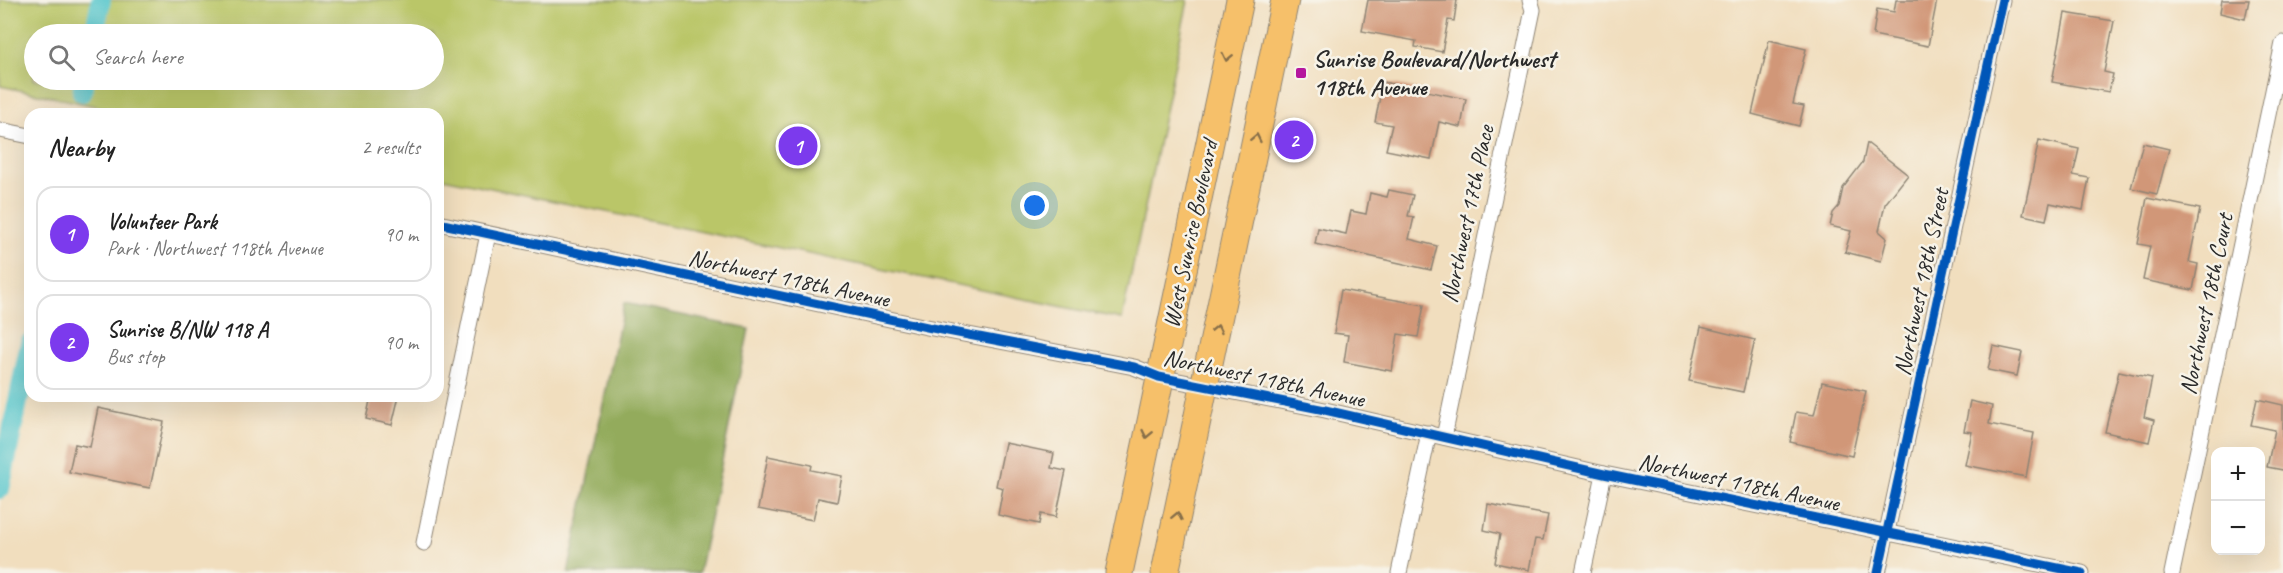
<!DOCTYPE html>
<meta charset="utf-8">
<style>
:root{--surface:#fff;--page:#f6f6f6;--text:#222;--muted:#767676;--line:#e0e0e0;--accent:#7c3aed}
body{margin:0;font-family:Caveat,sans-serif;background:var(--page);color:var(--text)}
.controls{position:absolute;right:18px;bottom:18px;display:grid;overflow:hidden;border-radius:12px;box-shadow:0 6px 24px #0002}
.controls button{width:54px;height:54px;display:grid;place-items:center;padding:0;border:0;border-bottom:2px solid var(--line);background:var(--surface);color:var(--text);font:30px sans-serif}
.you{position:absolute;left:1035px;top:206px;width:21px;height:21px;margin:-15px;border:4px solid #fff;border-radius:50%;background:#1a73e8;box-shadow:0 0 0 9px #1a73e833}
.badge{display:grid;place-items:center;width:39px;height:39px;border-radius:50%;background:var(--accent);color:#fff;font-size:20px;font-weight:700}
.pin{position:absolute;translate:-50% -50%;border:3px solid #fff;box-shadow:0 2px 6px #0006}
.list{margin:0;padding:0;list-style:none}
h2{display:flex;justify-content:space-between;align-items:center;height:78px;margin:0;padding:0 24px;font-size:26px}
h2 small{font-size:20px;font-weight:400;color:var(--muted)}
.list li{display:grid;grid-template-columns:39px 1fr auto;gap:18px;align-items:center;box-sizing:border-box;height:96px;margin:0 12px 12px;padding:0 12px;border:2px solid var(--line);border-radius:18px}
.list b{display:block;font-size:22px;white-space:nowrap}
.list p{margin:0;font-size:20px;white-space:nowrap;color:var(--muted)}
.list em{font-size:20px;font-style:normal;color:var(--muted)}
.icon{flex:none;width:33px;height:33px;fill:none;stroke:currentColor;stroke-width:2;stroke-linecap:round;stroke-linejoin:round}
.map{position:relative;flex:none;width:2283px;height:573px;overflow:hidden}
.search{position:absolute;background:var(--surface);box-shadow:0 6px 24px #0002;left:24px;top:24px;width:420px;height:66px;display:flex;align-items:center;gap:15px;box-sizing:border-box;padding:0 21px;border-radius:33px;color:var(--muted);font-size:22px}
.panel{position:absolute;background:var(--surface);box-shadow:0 6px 24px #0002;left:24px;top:108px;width:420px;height:294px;border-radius:18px}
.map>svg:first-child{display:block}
.green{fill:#bac668;stroke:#72784a;stroke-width:1.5;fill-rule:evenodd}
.forest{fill:#93ab5c;stroke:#5f6b44;stroke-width:1.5}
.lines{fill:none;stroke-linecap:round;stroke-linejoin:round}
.canal{stroke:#59c7cd;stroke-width:20}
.building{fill:#d19778}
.street-casing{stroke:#8e8474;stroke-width:17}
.highway-casing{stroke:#8e8474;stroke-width:29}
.street{stroke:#fff;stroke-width:15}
.highway{stroke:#f6c06b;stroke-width:27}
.cycleway-casing{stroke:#f7f3e8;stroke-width:13}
.cycleway{stroke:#0057b8;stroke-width:9}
.oneway{stroke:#866e48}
.poi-dot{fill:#b5179e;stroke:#f7f3e8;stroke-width:2}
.labels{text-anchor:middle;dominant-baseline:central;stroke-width:5;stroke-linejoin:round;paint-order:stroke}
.poi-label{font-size:24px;font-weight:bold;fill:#2b2b2b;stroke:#f7f3e8;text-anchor:start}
.street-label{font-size:24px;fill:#2b2b2b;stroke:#f7f3e8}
</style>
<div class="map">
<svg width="2283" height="573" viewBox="0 0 2283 573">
<rect width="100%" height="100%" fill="#f7f3e8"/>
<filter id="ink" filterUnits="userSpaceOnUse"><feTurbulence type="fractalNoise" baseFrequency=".0167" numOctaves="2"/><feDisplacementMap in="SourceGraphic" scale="12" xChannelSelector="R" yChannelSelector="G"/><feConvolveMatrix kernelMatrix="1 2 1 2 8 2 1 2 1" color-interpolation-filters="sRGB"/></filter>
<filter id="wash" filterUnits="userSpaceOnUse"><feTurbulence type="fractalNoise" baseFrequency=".008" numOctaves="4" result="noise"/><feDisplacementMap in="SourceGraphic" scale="24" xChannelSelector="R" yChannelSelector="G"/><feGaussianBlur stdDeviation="1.35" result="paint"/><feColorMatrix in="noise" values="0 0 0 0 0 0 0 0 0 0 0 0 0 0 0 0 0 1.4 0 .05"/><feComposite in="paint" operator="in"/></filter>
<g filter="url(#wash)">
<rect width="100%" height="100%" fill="#f1debe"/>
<path class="green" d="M 0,0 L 1188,0 L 1122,319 L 438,177 L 438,114 L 133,114 L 0,86 ZM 34,34 L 434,34 L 434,80 L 34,80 Z"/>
<polygon class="forest" points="624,303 749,329 699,573 568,573"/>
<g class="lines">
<g class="canal">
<polyline points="94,34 101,0"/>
<polyline points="82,92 84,80"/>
<polyline points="0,489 30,343"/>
</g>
</g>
<g id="blocks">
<g class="building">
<polygon points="1368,0 1457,0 1454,21 1448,20 1442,52 1415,47 1416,41 1362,31"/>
<polygon points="1896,0 1937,0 1928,46 1873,35 1877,9 1894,12"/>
<polygon points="2222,0 2249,0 2245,19 2220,13"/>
<polygon points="2065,13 2114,21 2104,72 2113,74 2109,92 2052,82"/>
<polygon points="1769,40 1806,49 1793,104 1804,106 1799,126 1752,114"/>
<polygon points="1383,82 1466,99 1461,127 1439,122 1431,159 1386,150 1392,125 1375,122"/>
<polygon points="2039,140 2079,149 2073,175 2089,178 2083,210 2050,203 2046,220 2023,215"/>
<polygon points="1867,143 1908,175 1885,204 1879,231 1887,238 1881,261 1845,252 1851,231 1830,226 1833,213 1839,206 1843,188 1863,162"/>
<polygon points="2143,143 2169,149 2157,194 2131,188"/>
<polygon points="1389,190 1413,195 1408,216 1414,217 1409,239 1437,246 1431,270 1315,244 1318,228 1346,234 1351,211 1366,214 1370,193 1387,197"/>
<polygon points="2147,198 2200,209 2189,262 2198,264 2193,290 2143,280 2150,246 2138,244"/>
<polygon points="1341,290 1424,305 1418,337 1398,334 1392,371 1344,362 1348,335 1334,333"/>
<polygon points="1701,327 1755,340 1743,392 1689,381"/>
<polygon points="1993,346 2022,352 2017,376 1988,370"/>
<polygon points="2119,371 2152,378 2144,417 2154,420 2149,442 2105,432"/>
<polygon points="1822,382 1866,391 1852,456 1790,442 1796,412 1814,415"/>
<polygon points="371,396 399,396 392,425 366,419"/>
<polygon points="2257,399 2283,405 2283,470 2267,467 2275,430 2251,425"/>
<polygon points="1970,401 1992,406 1989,424 2034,433 2026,477 1965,465 1972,432 1964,431"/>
<polygon points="98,408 164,422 150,488 69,472 75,444 90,447"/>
<polygon points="1005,443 1054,453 1051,468 1066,471 1056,517 1041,514 1039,524 998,515 1003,488 996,486"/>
<polygon points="768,456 812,465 811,470 842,476 837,502 818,498 813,520 758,509"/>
<polygon points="1488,504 1548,515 1543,540 1535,539 1529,570 1495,563 1500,534 1484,530"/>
</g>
</g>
</g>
<g filter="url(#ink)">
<use href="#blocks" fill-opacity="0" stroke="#8e8474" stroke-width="1.5"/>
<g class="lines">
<defs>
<g id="street">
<polyline points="0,130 30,136"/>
<polyline points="438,223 927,327 1134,367 1159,377 1325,410 1604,474 2082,573"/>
<polyline points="1444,437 1533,10 1530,0"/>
<polyline points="424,543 488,234"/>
<polyline points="1399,573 1429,433"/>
<polyline points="1583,573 1604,474"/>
<polyline points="1878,573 2002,0"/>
<polyline points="2172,573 2283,43"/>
</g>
<g id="highway">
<polyline points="1119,573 1240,0"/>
<polyline points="1165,573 1285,0"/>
</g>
</defs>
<use href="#street" class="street-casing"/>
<use href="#highway" class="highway-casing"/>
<use href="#street" class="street"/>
<use href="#highway" class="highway"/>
<defs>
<g id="cycleway">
<polyline points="438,223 927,327 1134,367 1159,377 1325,410 1604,474 2082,573"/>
<polyline points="1878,573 2002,0"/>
</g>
</defs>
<use href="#cycleway" class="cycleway-casing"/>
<use href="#cycleway" class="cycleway"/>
</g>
<defs><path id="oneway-chevron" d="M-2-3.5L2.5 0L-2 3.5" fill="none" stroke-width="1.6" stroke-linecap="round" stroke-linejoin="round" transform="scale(1.5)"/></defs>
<g class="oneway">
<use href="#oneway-chevron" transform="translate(1227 57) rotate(102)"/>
<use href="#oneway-chevron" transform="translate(1256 138) rotate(-78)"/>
<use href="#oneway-chevron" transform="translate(1217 329) rotate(-78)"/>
<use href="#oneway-chevron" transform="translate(1147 434) rotate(102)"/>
<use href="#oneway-chevron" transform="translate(1177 516) rotate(-78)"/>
</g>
</g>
<rect class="poi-dot" x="1295" y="67" width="12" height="12" rx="3"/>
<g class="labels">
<g class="poi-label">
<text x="1313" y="59">Sunrise Boulevard/Northwest<tspan x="1313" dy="28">118th Avenue</tspan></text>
</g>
<g class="street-label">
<text transform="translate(1467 214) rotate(-78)">Northwest 17th Place</text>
<text transform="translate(1190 234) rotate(-78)">West Sunrise Boulevard</text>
<text transform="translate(789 278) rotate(12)">Northwest 118th Avenue</text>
<text transform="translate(1921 282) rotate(-78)">Northwest 18th Street</text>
<text transform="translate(2206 304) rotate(-78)">Northwest 18th Court</text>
<text transform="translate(1264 378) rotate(12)">Northwest 118th Avenue</text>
<text transform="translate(1739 482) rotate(12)">Northwest 118th Avenue</text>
</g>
</g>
</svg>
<div class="controls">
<button>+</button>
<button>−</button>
</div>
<div class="you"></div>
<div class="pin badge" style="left:798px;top:146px">1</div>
<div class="pin badge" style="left:1294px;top:140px">2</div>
<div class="search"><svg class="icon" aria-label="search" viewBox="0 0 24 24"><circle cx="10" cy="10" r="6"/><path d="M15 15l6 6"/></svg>Search here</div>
<section class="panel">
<h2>Nearby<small>2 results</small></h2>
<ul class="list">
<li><span class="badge">1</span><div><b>Volunteer Park</b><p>Park · Northwest 118th Avenue</p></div><em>90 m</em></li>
<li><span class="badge">2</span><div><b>Sunrise B/NW 118 A</b><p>Bus stop</p></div><em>90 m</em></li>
</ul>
</section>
</div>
